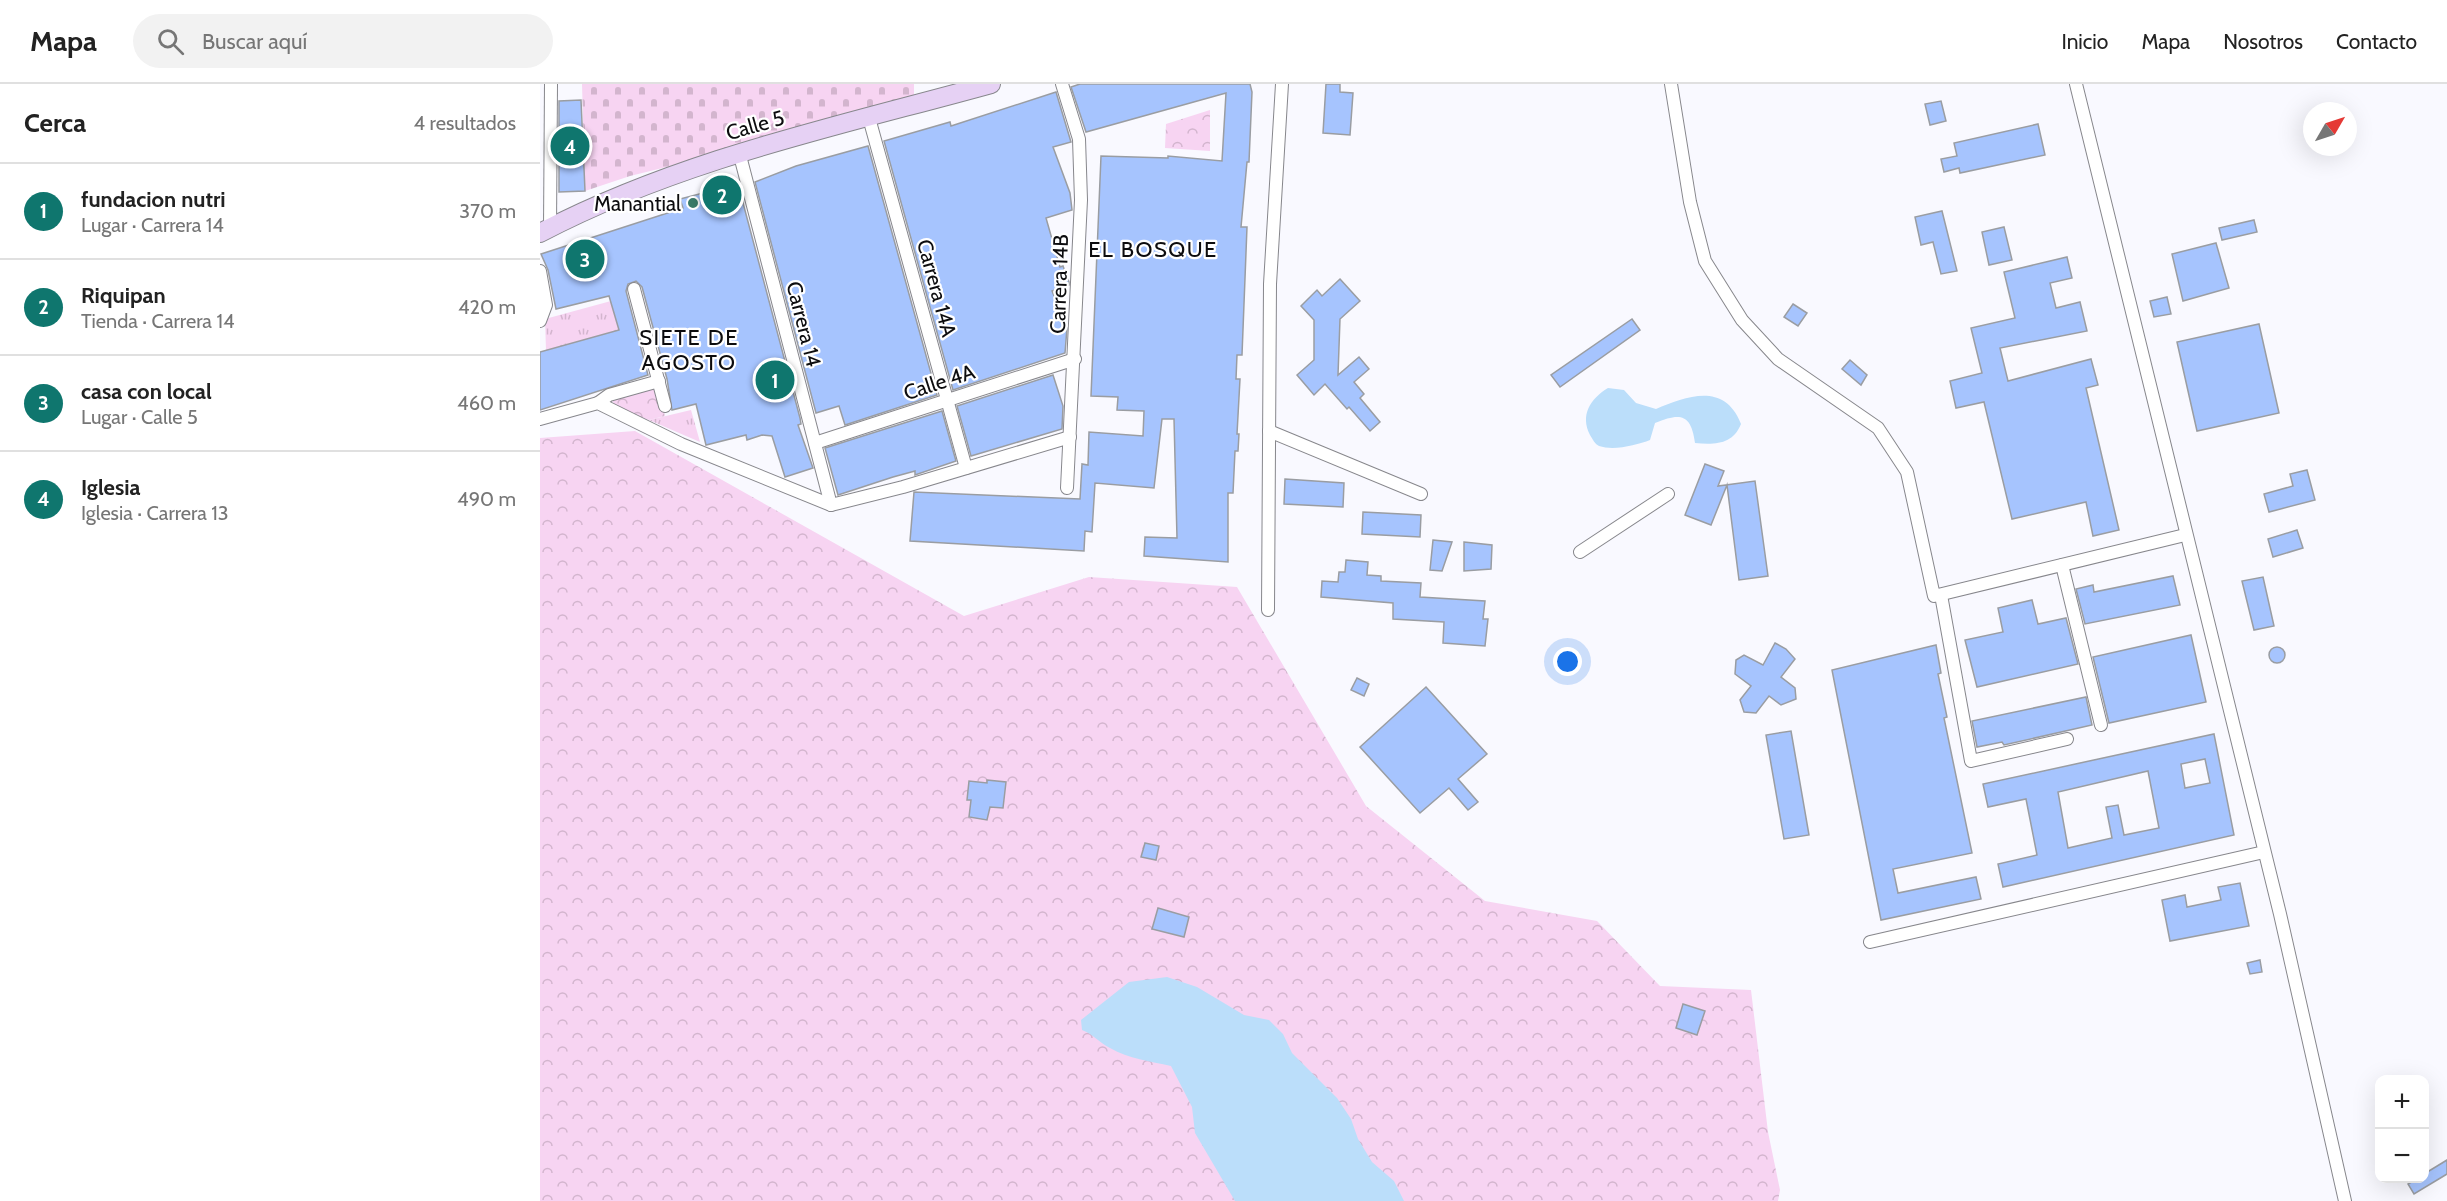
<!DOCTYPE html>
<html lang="es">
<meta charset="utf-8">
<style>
:root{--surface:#fff;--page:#f2f2f2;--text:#222;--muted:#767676;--line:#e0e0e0;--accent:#0f766e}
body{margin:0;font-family:Cabin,sans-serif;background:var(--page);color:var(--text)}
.controls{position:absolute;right:18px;bottom:18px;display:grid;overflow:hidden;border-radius:12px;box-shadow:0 6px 24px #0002}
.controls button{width:54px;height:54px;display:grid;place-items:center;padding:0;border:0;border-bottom:2px solid var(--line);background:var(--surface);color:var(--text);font:30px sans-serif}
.compass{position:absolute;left:1763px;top:18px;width:54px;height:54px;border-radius:50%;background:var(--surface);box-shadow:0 6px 24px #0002;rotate:51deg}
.you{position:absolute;left:1028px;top:578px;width:21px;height:21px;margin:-15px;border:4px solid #fff;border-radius:50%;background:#1a73e8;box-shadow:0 0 0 9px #1a73e833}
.badge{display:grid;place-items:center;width:39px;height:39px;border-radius:50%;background:var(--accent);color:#fff;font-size:20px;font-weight:700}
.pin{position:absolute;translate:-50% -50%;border:3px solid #fff;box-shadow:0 2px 6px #0006}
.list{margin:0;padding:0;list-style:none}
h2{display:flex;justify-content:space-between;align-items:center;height:78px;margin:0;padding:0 24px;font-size:26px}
h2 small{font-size:20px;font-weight:400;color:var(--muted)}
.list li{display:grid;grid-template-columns:39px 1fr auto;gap:18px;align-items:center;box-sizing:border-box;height:96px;padding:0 24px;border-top:2px solid var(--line)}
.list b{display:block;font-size:22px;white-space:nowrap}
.list p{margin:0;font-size:20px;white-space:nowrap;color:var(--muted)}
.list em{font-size:20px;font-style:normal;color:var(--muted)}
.icon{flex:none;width:33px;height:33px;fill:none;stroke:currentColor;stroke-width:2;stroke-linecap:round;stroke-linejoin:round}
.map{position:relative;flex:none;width:1907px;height:1117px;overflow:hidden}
header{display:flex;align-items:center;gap:36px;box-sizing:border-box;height:84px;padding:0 30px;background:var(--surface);border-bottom:2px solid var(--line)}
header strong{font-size:28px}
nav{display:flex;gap:33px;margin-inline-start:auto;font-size:21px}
.search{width:420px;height:54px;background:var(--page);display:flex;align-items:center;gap:15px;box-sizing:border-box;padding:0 21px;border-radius:33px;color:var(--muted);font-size:22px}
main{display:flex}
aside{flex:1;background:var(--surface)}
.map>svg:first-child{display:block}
.grass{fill:url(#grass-tufts)}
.cemetery{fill:url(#cemetery-stones)}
.park{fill:url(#park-crowns)}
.water{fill:#bbdefa}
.building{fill:#a6c4fe;stroke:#9a9da2;stroke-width:1.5;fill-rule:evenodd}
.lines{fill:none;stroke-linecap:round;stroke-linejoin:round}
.street-casing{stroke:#87878c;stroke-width:14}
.secondary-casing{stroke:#87878c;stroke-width:20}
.street{stroke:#fff;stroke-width:12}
.secondary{stroke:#e6d1f4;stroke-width:18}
.poi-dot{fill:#397968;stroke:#fff;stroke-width:2}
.labels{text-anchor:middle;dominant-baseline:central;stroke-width:4.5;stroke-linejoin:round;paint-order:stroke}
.street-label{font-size:21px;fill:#0c0c0e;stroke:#fff}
.poi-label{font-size:21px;fill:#0c0c0e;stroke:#fff;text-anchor:end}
.neighbourhood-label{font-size:22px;letter-spacing:1.5px;fill:#0c0c0e;stroke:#fff}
</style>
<header>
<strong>Mapa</strong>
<div class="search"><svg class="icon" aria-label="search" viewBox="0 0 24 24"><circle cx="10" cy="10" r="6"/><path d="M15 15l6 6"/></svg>Buscar aquí</div>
<nav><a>Inicio</a><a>Mapa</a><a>Nosotros</a><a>Contacto</a></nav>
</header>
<main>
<aside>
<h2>Cerca<small>4 resultados</small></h2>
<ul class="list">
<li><span class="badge">1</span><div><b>fundacion nutri</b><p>Lugar · Carrera 14</p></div><em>370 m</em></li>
<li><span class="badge">2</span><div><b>Riquipan</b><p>Tienda · Carrera 14</p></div><em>420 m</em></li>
<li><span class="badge">3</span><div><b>casa con local</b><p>Lugar · Calle 5</p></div><em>460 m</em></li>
<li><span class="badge">4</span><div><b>Iglesia</b><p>Iglesia · Carrera 13</p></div><em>490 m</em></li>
</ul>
</aside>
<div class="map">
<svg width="1907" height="1117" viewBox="0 0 1907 1117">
<defs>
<pattern id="grass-tufts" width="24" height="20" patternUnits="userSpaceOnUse" patternTransform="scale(1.5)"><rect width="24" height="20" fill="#f7d4f2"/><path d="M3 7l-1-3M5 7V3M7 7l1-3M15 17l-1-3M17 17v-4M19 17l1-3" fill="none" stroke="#d3b5ce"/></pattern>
<pattern id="cemetery-stones" width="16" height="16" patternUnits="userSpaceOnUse" patternTransform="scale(1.5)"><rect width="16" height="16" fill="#f7d4f2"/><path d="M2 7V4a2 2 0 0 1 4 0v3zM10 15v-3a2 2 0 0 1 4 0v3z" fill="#d3b5ce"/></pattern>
<pattern id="park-crowns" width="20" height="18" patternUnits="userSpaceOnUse" patternTransform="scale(1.5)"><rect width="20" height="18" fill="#f7d4f2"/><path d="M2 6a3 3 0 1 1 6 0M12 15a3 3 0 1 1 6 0" fill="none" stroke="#d3b5ce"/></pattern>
</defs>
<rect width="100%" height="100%" fill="#f9f9ff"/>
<g class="grass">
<polygon points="71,217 79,246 6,267 5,235"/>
<polygon points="151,326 160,358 109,336"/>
</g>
<polygon class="cemetery" points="42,0 374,0 374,13 151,77 90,92 45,107"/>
<g class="park">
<polygon points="670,26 670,67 625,64 626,40"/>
<polygon points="117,301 125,332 109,336 78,326 70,313"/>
<polygon points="95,347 424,532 549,493 697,503 826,722 945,817 1057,837 1120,902 1211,906 1228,1048 1240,1106 1238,1117 0,1117 0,354"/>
</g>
<g class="water">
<path d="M 1068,304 L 1084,306 L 1096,319 L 1116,325 C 1146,313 1184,297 1201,340 C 1193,360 1176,361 1155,359 C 1151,329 1140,329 1115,339 L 1110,356 C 1097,361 1074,367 1059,362 C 1055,360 1053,356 1050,351 C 1040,331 1050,315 1068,304 Z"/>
<path d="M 627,893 L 657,903 L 704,931 L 729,936 L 743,950 L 752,969 L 797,1014 L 811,1035 L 818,1055 L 832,1078 L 854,1097 L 864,1117 L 695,1117 L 655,1049 L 652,1023 L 631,982 C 610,977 589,975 570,964 C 560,959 553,950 542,946 L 541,936 L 589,898 Z"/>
</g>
<g class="building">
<polygon points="540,0 710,0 712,8 709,78 707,78 701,143 707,143 702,271 697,271 696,295 700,295 697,350 699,350 698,367 695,367 693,409 688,409 688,478 604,472 605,453 637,454 634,335 622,335 614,404 555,399 552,448 545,447 544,467 370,457 374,408 540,415 542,380 548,381 549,348 603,352 604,327 577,326 578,313 551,312 561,72 628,74 628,72 682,77 686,9 546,48 531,3"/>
<polygon points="786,0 800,0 800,8 813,9 810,51 783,49"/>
<polygon points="516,8 531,58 513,63 530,109 532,126 506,134 520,183 523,182 529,198 529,201 512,207 527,244 525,269 413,306 344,57 410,38 411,42"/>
<polygon points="41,16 45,107 19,108 19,17"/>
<polygon points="1401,17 1406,37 1390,41 1385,20"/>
<polygon points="1498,40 1505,71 1420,89 1419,84 1404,88 1401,75 1417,72 1414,59"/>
<polygon points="328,62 397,311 305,341 299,322 276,329 215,98 256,82"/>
<polygon points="198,100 260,334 261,340 258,341 273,384 245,393 232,352 222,351 207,356 206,351 166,361 156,320 132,326 127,295 102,203 96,197 88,200 86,207 108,291 0,326 0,268 79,246 69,212 16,225 8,186 1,170 143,124 140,115"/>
<polygon points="1402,127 1417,187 1401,190 1393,158 1381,161 1375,133"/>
<polygon points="1714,136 1717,148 1682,156 1679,144"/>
<polygon points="1464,143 1472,176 1449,181 1442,148"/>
<polygon points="1676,159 1689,204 1643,217 1632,170"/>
<polygon points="1527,173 1532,194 1510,199 1516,224 1540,218 1547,247 1460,264 1468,297 1551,275 1558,301 1546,304 1579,446 1553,452 1546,418 1472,435 1444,318 1416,324 1410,297 1442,289 1431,244 1475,234 1464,188"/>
<polygon points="800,195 820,217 800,235 798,291 819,273 829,285 814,298 824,310 820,314 840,338 830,347 809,323 807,325 785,300 774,311 757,291 774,276 774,236 761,222 777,206 782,212"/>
<polygon points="1627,213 1631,230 1614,233 1610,217"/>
<polygon points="1253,220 1267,229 1258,242 1244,233"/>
<polygon points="1092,235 1100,246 1020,303 1011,291"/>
<polygon points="1719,240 1739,329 1657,347 1637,258"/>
<polygon points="1310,276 1327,291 1321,301 1302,285"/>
<polygon points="513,291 523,322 522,345 431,372 417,322"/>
<polygon points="402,327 416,377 375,391 375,387 353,393 298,411 285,364"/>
<polygon points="1165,380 1184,387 1178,402 1215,397 1228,492 1199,496 1187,401 1171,441 1145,431"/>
<polygon points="1767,386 1775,416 1729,428 1724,410 1753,402 1750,390"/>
<polygon points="745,395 804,399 803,423 744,420"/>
<polygon points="823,428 881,431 880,453 822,450"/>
<polygon points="1757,446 1763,464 1733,473 1728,455"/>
<polygon points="893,456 912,458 902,487 890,486"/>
<polygon points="924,458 952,461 951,485 924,487"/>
<polygon points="806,476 828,478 827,491 841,492 841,497 881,499 880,513 945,517 943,535 948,535 945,562 903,559 904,538 853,535 853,519 781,513 782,497 798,498 799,488 805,488"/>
<polygon points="1633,492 1640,521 1545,540 1536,505 1553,501 1554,508"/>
<polygon points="1723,493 1734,542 1714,546 1702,497"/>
<polygon points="1492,516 1498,540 1526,534 1538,580 1437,603 1425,556 1463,548 1458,524"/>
<polygon points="1651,551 1666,618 1569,639 1553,573"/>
<polygon points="1235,559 1246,565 1255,575 1241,593 1255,604 1256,615 1241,621 1229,612 1216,629 1204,628 1200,616 1211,602 1195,590 1196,576 1204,571 1223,581"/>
<polygon points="1396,561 1401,589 1398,590 1407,633 1404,634 1432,769 1353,785 1358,809 1436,793 1441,815 1341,836 1292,586"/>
<circle cx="1737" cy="571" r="8"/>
<polygon points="817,594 829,600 824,612 811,606"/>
<polygon points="886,603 947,670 918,695 938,718 928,726 909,704 880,729 820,663"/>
<polygon points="1546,613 1552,641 1464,661 1462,658 1437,663 1432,637"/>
<polygon points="1251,647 1269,751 1244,755 1226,651"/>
<path d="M 1674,650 L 1694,751 L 1463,803 L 1458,780 L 1497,771 L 1486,715 L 1448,723 L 1443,700 ZM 1665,675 L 1670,699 L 1645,704 L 1641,680 ZM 1608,687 L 1619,744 L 1584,751 L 1578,721 L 1566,723 L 1572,754 L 1528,764 L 1518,708 Z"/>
<polygon points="447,696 466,698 463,724 450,723 447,736 429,733 431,716 427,716 429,697 447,699"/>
<polygon points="605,759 619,762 616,776 601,773"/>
<polygon points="1700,799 1709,842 1630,857 1622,816 1645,811 1647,823 1681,816 1678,803"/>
<polygon points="618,824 649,833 644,853 612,845"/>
<polygon points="1720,876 1722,888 1710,890 1707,879"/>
<polygon points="1143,920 1165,927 1157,951 1136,944"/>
<polygon points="1907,1076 1907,1090 1874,1110 1868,1100 1877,1095 1884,1095 1884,1090"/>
</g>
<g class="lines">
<defs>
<g id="street">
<polyline points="522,0 539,55 541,116 527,404"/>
<polyline points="1131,0 1150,118 1165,177 1202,236 1238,275 1338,344 1367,388 1394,512 1645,451"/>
<polyline points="1536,0 1740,830 1805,1117"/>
<polyline points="329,34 426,384"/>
<polyline points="199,68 291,421"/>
<polyline points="10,144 11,0"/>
<polyline points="0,187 6,221 0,237"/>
<polyline points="94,205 125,322"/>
<polyline points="58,319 69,311 119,297"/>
<polyline points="0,335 58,319 141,360 291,421 363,403 530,353"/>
<polyline points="729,347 881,410"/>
<polyline points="275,359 535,275"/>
<polyline points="1040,468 1128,410"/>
<polyline points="1522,481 1561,641"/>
<polyline points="1401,511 1431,677 1527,655"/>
<polyline points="728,526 730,200 742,0"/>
<polyline points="1330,858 1724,768"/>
</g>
<path id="secondary" d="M 0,149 C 141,75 299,42 451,0"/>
</defs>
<use href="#street" class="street-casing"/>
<use href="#secondary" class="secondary-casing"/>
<use href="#street" class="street"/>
<use href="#secondary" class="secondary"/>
</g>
<circle class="poi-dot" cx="153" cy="119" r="6"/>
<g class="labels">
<g class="street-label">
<text transform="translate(215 41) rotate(-16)">Calle 5</text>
<text transform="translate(519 200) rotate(-88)">Carrera 14B</text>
<text transform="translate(397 204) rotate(75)">Carrera 14A</text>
<text transform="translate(264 240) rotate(76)">Carrera 14</text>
<text transform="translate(399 298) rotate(-18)">Calle 4A</text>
</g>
<g class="poi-label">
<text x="141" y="119">Manantial</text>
</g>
<g class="neighbourhood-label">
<text x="613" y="165">EL BOSQUE</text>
<text x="149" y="253">SIETE DE<tspan x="149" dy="25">AGOSTO</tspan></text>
</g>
</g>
</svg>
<div class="controls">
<button>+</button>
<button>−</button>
</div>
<svg class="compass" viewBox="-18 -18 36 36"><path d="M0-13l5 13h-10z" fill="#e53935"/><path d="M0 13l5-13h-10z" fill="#767676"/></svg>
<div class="you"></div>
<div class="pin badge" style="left:235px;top:296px">1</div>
<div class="pin badge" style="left:182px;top:111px">2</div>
<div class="pin badge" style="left:45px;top:175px">3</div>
<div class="pin badge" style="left:30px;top:62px">4</div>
</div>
</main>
